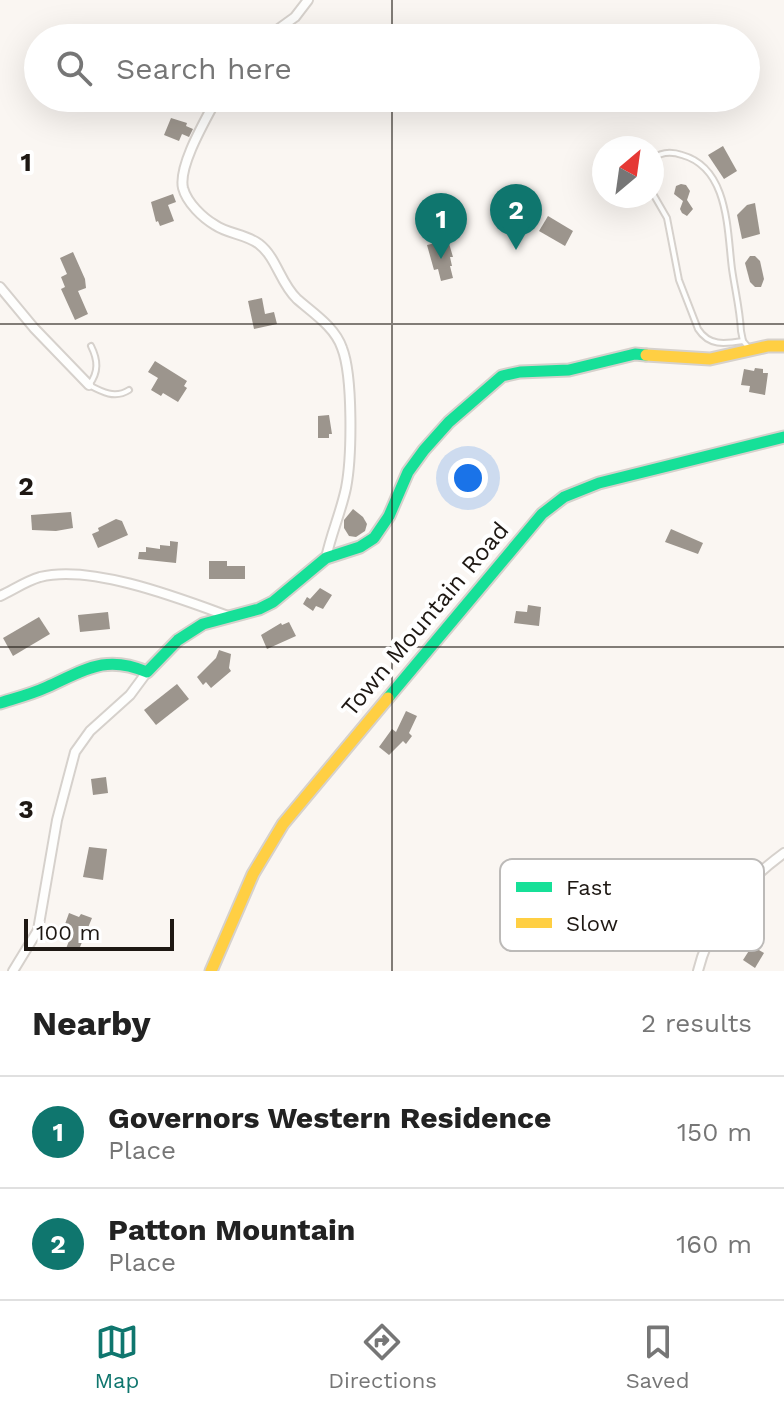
<!DOCTYPE html>
<style>
:root{--surface:#fff;--page:#f2f2f2;--text:#222;--muted:#767676;--line:#e0e0e0;--accent:#0f766e}
body{margin:0;font-family:"Work Sans",sans-serif;background:var(--page);color:var(--text)}
.compass{position:absolute;left:592px;top:136px;width:72px;height:72px;border-radius:50%;background:var(--surface);box-shadow:0 8px 32px #0002;rotate:29deg}
.scale{position:absolute;left:24px;bottom:20px;width:150px;box-sizing:border-box;padding-left:8px;border:4px solid #1e1813;border-top:0;font-size:22px;line-height:28px;white-space:nowrap;color:#1e1813;-webkit-text-stroke:6px #fff;paint-order:stroke}
.you{position:absolute;left:468px;top:478px;width:28px;height:28px;margin:-20px;border:6px solid #fff;border-radius:50%;background:#1a73e8;box-shadow:0 0 0 12px #1a73e833}
.badge{display:grid;place-items:center;width:52px;height:52px;border-radius:50%;background:var(--accent);color:#fff;font-size:26px;font-weight:700}
.pin{position:absolute;translate:-50% -66px;filter:drop-shadow(0 2px 4px #0008)}
.pin::after{content:'';position:absolute;top:42px;width:28px;height:24px;background:inherit;clip-path:polygon(0 0,100% 0,50% 100%)}
.list{margin:0;padding:0;list-style:none}
h2{display:flex;justify-content:space-between;align-items:center;height:104px;margin:0;padding:0 32px;font-size:34px}
h2 small{font-size:26px;font-weight:400;color:var(--muted)}
.list li{display:grid;grid-template-columns:52px 1fr auto;gap:24px;align-items:center;box-sizing:border-box;height:112px;padding:0 32px;border-top:2px solid var(--line)}
.list b{display:block;font-size:30px;white-space:nowrap}
.list p{margin:0;font-size:26px;white-space:nowrap;color:var(--muted)}
.list em{font-size:26px;font-style:normal;color:var(--muted)}
.icon{flex:none;width:44px;height:44px;fill:none;stroke:currentColor;stroke-width:2;stroke-linecap:round;stroke-linejoin:round}
.map{position:relative;flex:none;width:784px;height:971px;overflow:hidden}
.search{position:absolute;background:var(--surface);box-shadow:0 8px 32px #0002;left:24px;right:24px;top:24px;height:88px;display:flex;align-items:center;gap:20px;box-sizing:border-box;padding:0 28px;border-radius:44px;color:var(--muted);font-size:30px}
.sheet{height:328px;background:var(--surface)}
nav{display:flex;justify-content:space-around;align-items:center;box-sizing:border-box;height:112px;border-top:2px solid var(--line);background:var(--surface);font-size:22px;color:var(--muted)}
nav a{display:grid;justify-items:center;gap:4px}
nav .on{color:var(--accent)}
.map>svg:first-child{display:block}
.building{fill:#9c958d}
.lines{fill:none;stroke-linecap:round;stroke-linejoin:round}
.lane-casing{stroke:#d6d1cc;stroke-width:8}
.street-casing{stroke:#d6d1cc;stroke-width:12}
.fast-casing{stroke:#d6d1cc;stroke-width:15}
.slow-casing{stroke:#d6d1cc;stroke-width:15}
.lane{stroke:#fefefd;stroke-width:4}
.street{stroke:#fefefd;stroke-width:8}
.fast{stroke:#16e098;stroke-width:11}
.slow{stroke:#ffcf43;stroke-width:11}
.grid{fill:none;stroke:#1e1813;stroke-width:2;stroke-opacity:0.55}
.labels{text-anchor:middle;dominant-baseline:central;stroke-width:8;stroke-linejoin:round;paint-order:stroke}
.street-label{font-size:24px;fill:#1e1813;stroke:#fff}
.key{fill:#fff;stroke:#bcbab8;stroke-width:2}
.key-label{font-size:22px;fill:#1e1813}
.grid-label{font-size:26px;text-anchor:middle;font-weight:bold;fill:#1e1813;stroke:#fff;stroke-width:8;stroke-linejoin:round;paint-order:stroke}
</style>
<div class="map">
<svg width="784" height="971" viewBox="0 0 784 971">
<rect width="100%" height="100%" fill="#faf6f2"/>
<g class="building">
<polygon points="171,118 187,123 186,126 193,129 189,137 182,134 179,141 164,135"/>
<polygon points="723,146 737,171 724,179 708,155"/>
<polygon points="681,184 686,185 690,191 687,200 693,209 687,216 682,213 680,209 683,201 674,194 676,186"/>
<polygon points="173,194 176,202 168,205 174,221 160,226 158,221 156,222 151,202"/>
<polygon points="755,203 760,234 742,239 737,215 747,205"/>
<polygon points="548,216 573,231 565,246 539,231"/>
<polygon points="448,240 453,257 450,257 452,266 450,266 453,278 441,281 438,269 434,270 427,245"/>
<polygon points="73,252 85,279 86,288 78,291 88,314 75,320 61,289 65,287 61,277 67,274 60,258"/>
<polygon points="750,256 755,256 760,261 764,279 761,287 755,287 750,282 745,263"/>
<polygon points="262,298 265,314 274,312 277,324 254,329 248,301"/>
<polygon points="155,361 187,381 184,386 187,388 178,402 163,393 161,396 151,390 158,378 148,372"/>
<polygon points="755,368 763,369 763,373 768,373 765,395 749,392 750,386 741,385 744,369 754,371"/>
<polygon points="329,415 332,434 329,434 329,438 318,438 318,416"/>
<polygon points="353,509 363,517 367,524 365,531 356,537 349,536 344,528 344,520"/>
<polygon points="71,512 73,528 56,531 32,530 31,515"/>
<polygon points="116,519 122,521 128,535 98,548 92,534 99,531 98,528"/>
<polygon points="671,529 703,543 698,554 665,542"/>
<polygon points="170,541 178,542 176,563 138,559 139,552 146,552 146,547 160,549 160,545 170,546"/>
<polygon points="209,561 227,561 227,566 245,566 245,579 209,579"/>
<polygon points="320,588 332,595 323,609 316,606 313,611 303,604 307,597 310,599"/>
<polygon points="528,605 541,607 539,626 514,623 516,611 527,612"/>
<polygon points="108,612 110,629 80,632 78,615"/>
<polygon points="39,617 50,634 13,656 3,638"/>
<polygon points="289,622 296,636 267,649 261,635 281,623 282,625"/>
<polygon points="219,650 231,654 229,668 231,671 211,688 206,682 203,685 197,677 216,658"/>
<polygon points="177,684 189,699 156,725 144,710"/>
<polygon points="406,711 417,716 409,733 412,736 406,744 403,741 389,755 379,747 392,729 396,732"/>
<polygon points="106,777 108,793 93,795 91,779"/>
<polygon points="89,847 107,849 103,880 83,877"/>
<polygon points="69,913 79,917 81,914 92,918 80,947 65,951 73,931 64,927"/>
<polygon points="752,946 764,953 755,968 743,960"/>
</g>
<g class="lines">
<defs>
<g id="lane">
<path d="M 652,159 C 661,152 671,151 682,155 C 729,168 727,230 732,269 C 735,290 740,310 741,331 L 743,341 L 749,348"/>
<path d="M 652,192 L 667,218 L 679,280 L 698,329 C 709,346 724,344 743,341"/>
<path d="M 91,346 C 98,360 99,372 89,385 C 102,392 115,399 129,390"/>
</g>
<g id="street">
<polyline points="266,38 295,17 308,0"/>
<path d="M 217,98 C 206,119 178,166 183,188 C 187,203 203,218 215,225 C 228,234 246,234 259,244 C 277,258 280,283 297,299 C 313,313 335,327 342,348 C 353,376 352,457 346,488 C 341,512 331,534 326,558"/>
<polyline points="0,287 34,328 89,385"/>
<path d="M 0,596 C 13,590 26,581 40,577 C 91,564 179,598 228,616"/>
<polyline points="13,971 38,930 57,820 75,752 90,731 130,695 147,672"/>
<path d="M 698,971 C 710,921 743,883 784,853"/>
</g>
<g id="fast">
<polyline points="388,698 542,514 564,497 599,483 784,437"/>
<path d="M 0,703 C 16,698 32,694 47,687 C 85,670 105,654 147,672 L 178,640 L 203,624 L 259,609 L 273,602 L 326,558 L 360,547 L 374,538 L 389,516 L 408,472 L 424,450 L 449,422 L 502,376 L 520,372 L 569,370 L 635,354 L 646,355"/>
</g>
<g id="slow">
<polyline points="646,355 710,359 768,346 784,346"/>
<polyline points="211,971 253,874 283,824 388,698"/>
</g>
</defs>
<use href="#lane" class="lane-casing"/>
<use href="#street" class="street-casing"/>
<use href="#fast" class="fast-casing"/>
<use href="#slow" class="slow-casing"/>
<use href="#lane" class="lane"/>
<use href="#street" class="street"/>
<use href="#fast" class="fast"/>
<use href="#slow" class="slow"/>
</g>
<path class="grid" d="M 392,0 L 392,38M 392,98 L 392,971M 0,324 L 784,324M 0,647 L 784,647"/>
<g class="labels">
<g class="street-label">
<text transform="translate(425 619) rotate(-50)">Town Mountain Road</text>
</g>
</g>
<rect x="500" y="859" width="264" height="92" rx="12" class="key"/>
<rect x="516" y="882" width="36" height="10" fill="#16e098"/>
<rect x="516" y="918" width="36" height="10" fill="#ffcf43"/>
<g class="key-label">
<text x="566" y="895">Fast</text>
<text x="566" y="931">Slow</text>
</g>
<g class="grid-label">
<text x="26" y="171">1</text>
<text x="26" y="495">2</text>
<text x="26" y="818">3</text>
</g>
</svg>
<svg class="compass" viewBox="-18 -18 36 36"><path d="M0-13l5 13h-10z" fill="#e53935"/><path d="M0 13l5-13h-10z" fill="#767676"/></svg>
<div class="scale">100 m</div>
<div class="you"></div>
<div class="pin badge" style="left:441px;top:259px">1</div>
<div class="pin badge" style="left:516px;top:250px">2</div>
<div class="search"><svg class="icon" aria-label="search" viewBox="0 0 24 24"><circle cx="10" cy="10" r="6"/><path d="M15 15l6 6"/></svg>Search here</div>
</div>
<section class="sheet">
<h2>Nearby<small>2 results</small></h2>
<ul class="list">
<li><span class="badge">1</span><div><b>Governors Western Residence</b><p>Place</p></div><em>150 m</em></li>
<li><span class="badge">2</span><div><b>Patton Mountain</b><p>Place</p></div><em>160 m</em></li>
</ul>
</section>
<nav>
<a class="on"><svg class="icon" aria-label="map" viewBox="0 0 24 24"><path d="M3 6l6-2 6 2 6-2v14l-6 2-6-2-6 2zM9 4v14M15 6v14"/></svg>Map</a>
<a><svg class="icon" aria-label="directions" viewBox="0 0 24 24"><path d="M12 3l9 9-9 9-9-9zM9 14v-3h6M13 9l2 2-2 2"/></svg>Directions</a>
<a><svg class="icon" aria-label="saved" viewBox="0 0 24 24"><path d="M7 4h10v16l-5-4-5 4z"/></svg>Saved</a>
</nav>
